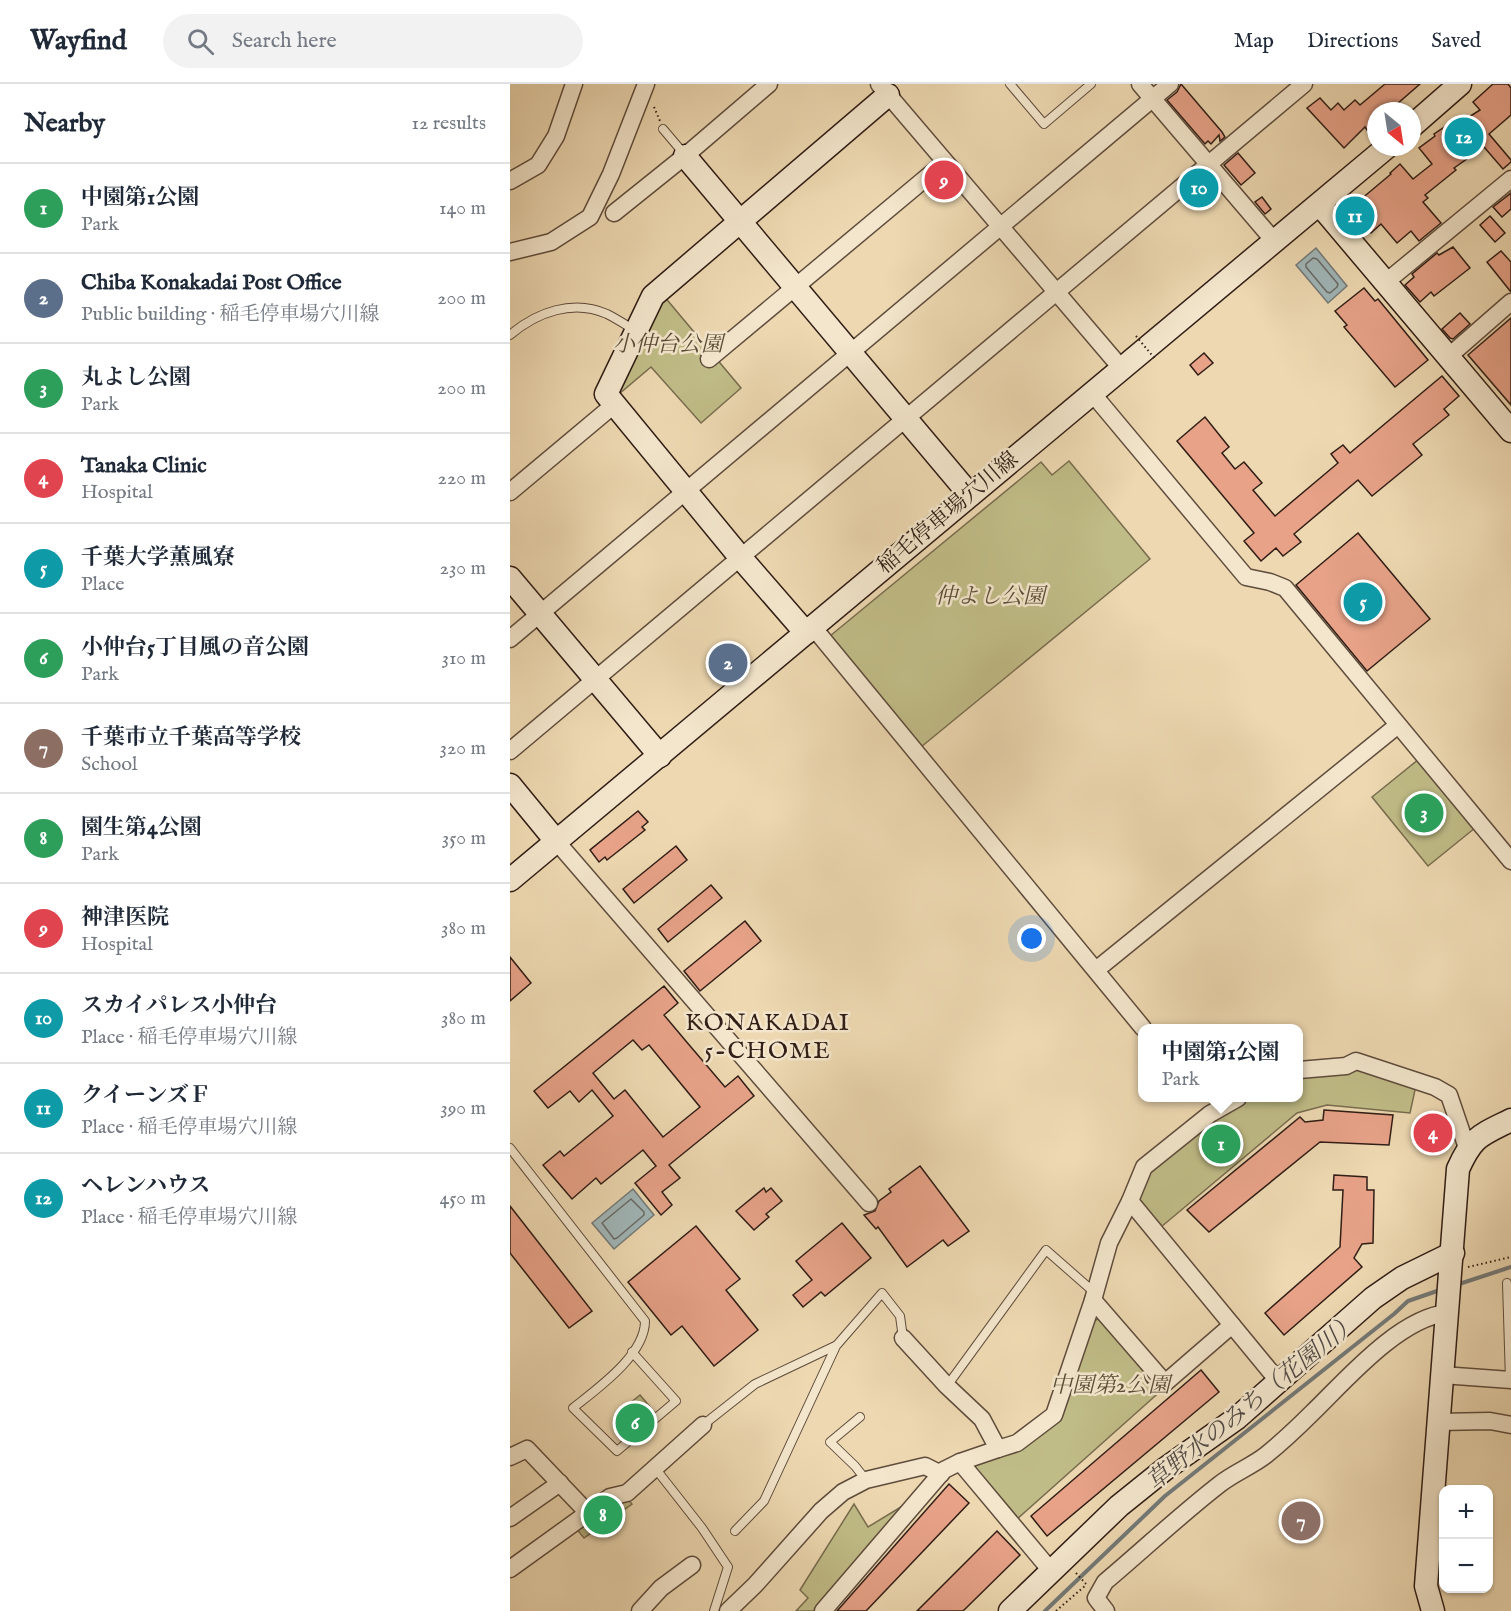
<!DOCTYPE html>
<meta charset="utf-8">
<style>
:root{--surface:#fff;--page:#f2f2f3;--text:#1f2937;--muted:#747a83;--line:#e0e1e3;--accent:#8f2418}
body{margin:0;font-family:"IM FELL English","Noto Serif JP",serif;background:var(--page);color:var(--text)}
.controls{position:absolute;right:18px;bottom:18px;display:grid;overflow:hidden;border-radius:12px;box-shadow:0 2px 4px #0004}
.controls button{width:54px;height:54px;display:grid;place-items:center;padding:0;border:0;border-bottom:2px solid var(--line);background:var(--surface);color:var(--text);font:30px sans-serif}
.compass{position:absolute;left:857px;top:18px;width:54px;height:54px;border-radius:50%;background:var(--surface);box-shadow:0 2px 4px #0004;rotate:150deg}
.you{position:absolute;left:522px;top:855px;width:21px;height:21px;margin:-15px;border:4px solid #fff;border-radius:50%;background:#1a73e8;box-shadow:0 0 0 9px #1a73e833}
.badge{display:grid;place-items:center;width:39px;height:39px;border-radius:50%;background:var(--accent);color:#fff;font-size:20px;font-weight:700}
.pin{position:absolute;translate:-50% -50%;border:3px solid #fff;box-shadow:0 2px 6px #0006}
.popup{position:absolute;left:628px;top:940px;width:165px;height:78px;box-sizing:border-box;display:grid;place-content:center;border-radius:12px;background:var(--surface);filter:drop-shadow(0 2px 4px #0005);font-size:20px;white-space:nowrap;color:var(--muted)}
.popup b{font-size:22px;color:var(--text)}
.popup::after{content:'';position:absolute;left:50%;top:100%;margin-left:-12px;border:12px solid transparent;border-top-color:var(--surface)}
.list{margin:0;padding:0;list-style:none}
h2{display:flex;justify-content:space-between;align-items:center;height:78px;margin:0;padding:0 24px;font-size:26px}
h2 small{font-size:20px;font-weight:400;color:var(--muted)}
.list li{display:grid;grid-template-columns:39px 1fr auto;gap:18px;align-items:center;box-sizing:border-box;height:90px;padding:0 24px;border-top:2px solid var(--line)}
.list b{display:block;font-size:22px;white-space:nowrap}
.list p{margin:0;font-size:20px;white-space:nowrap;color:var(--muted)}
.list em{font-size:20px;font-style:normal;color:var(--muted)}
.icon{flex:none;width:33px;height:33px;fill:none;stroke:currentColor;stroke-width:2;stroke-linecap:round;stroke-linejoin:round}
.map{position:relative;flex:none;width:1001px;height:1527px;overflow:hidden}
header{display:flex;align-items:center;gap:36px;box-sizing:border-box;height:84px;padding:0 30px;background:var(--surface);border-bottom:2px solid var(--line)}
header strong{font-size:28px}
nav{display:flex;gap:33px;margin-inline-start:auto;font-size:21px}
.search{width:420px;height:54px;background:var(--page);display:flex;align-items:center;gap:15px;box-sizing:border-box;padding:0 21px;border-radius:33px;color:var(--muted);font-size:22px}
main{display:flex}
aside{flex:1;background:var(--surface)}
.map>svg:first-child{display:block}
.green{fill:#c0bc87;stroke:#786c4e;stroke-width:1.5}
.water{fill:#a0b6b8;stroke:#737977;stroke-width:1.5}
.lines{fill:none;stroke-linecap:round;stroke-linejoin:round}
.shore{stroke:#686a66;stroke-width:1.5}
.stream{stroke:#737977;stroke-width:4}
.building{fill:#e7a288;stroke:#301d15;stroke-width:1.5;fill-rule:evenodd}
.lane-casing{stroke:#5f4c3c;stroke-width:10}
.street-casing{stroke:#5f4c3c;stroke-width:19}
.secondary-casing{stroke:#301d15;stroke-width:25}
.path{stroke:#301d15;stroke-width:2;stroke-dasharray:1.5 3;stroke-linecap:butt}
.lane{stroke:#f3e6cc;stroke-width:8}
.street{stroke:#f3e6cc;stroke-width:16}
.secondary{stroke:#f3e6cc;stroke-width:22}
.path-bridge{stroke:#301d15;stroke-width:2;stroke-dasharray:1.5 3;stroke-linecap:butt}
.labels{text-anchor:middle;dominant-baseline:central;stroke-width:5;stroke-linejoin:round;paint-order:stroke}
.park-label{font-size:22px;font-style:italic;fill:#5b4d37;stroke:#f3e6cc}
.street-label{font-size:22px;fill:#301d15;stroke:#f3e6cc}
.neighbourhood-label{font-size:24px;letter-spacing:1.5px;fill:#301d15;stroke:#f3e6cc}
.water-label{font-size:24px;font-style:italic;fill:#524b46;stroke:#f3e6cc}
</style>
<header>
<strong>Wayfind</strong>
<div class="search"><svg class="icon" aria-label="search" viewBox="0 0 24 24"><circle cx="10" cy="10" r="6"/><path d="M15 15l6 6"/></svg>Search here</div>
<nav><a>Map</a><a>Directions</a><a>Saved</a></nav>
</header>
<main>
<aside>
<h2>Nearby<small>12 results</small></h2>
<ul class="list">
<li><span class="badge" style="background:#2e9e5b">1</span><div><b>中園第1公園</b><p>Park</p></div><em>140 m</em></li>
<li><span class="badge" style="background:#5c6f8a">2</span><div><b>Chiba Konakadai Post Office</b><p>Public building · 稲毛停車場穴川線</p></div><em>200 m</em></li>
<li><span class="badge" style="background:#2e9e5b">3</span><div><b>丸よし公園</b><p>Park</p></div><em>200 m</em></li>
<li><span class="badge" style="background:#e0444e">4</span><div><b>Tanaka Clinic</b><p>Hospital</p></div><em>220 m</em></li>
<li><span class="badge" style="background:#0f9aa8">5</span><div><b>千葉大学薫風寮</b><p>Place</p></div><em>230 m</em></li>
<li><span class="badge" style="background:#2e9e5b">6</span><div><b>小仲台5丁目風の音公園</b><p>Park</p></div><em>310 m</em></li>
<li><span class="badge" style="background:#8d6e63">7</span><div><b>千葉市立千葉高等学校</b><p>School</p></div><em>320 m</em></li>
<li><span class="badge" style="background:#2e9e5b">8</span><div><b>園生第4公園</b><p>Park</p></div><em>350 m</em></li>
<li><span class="badge" style="background:#e0444e">9</span><div><b>神津医院</b><p>Hospital</p></div><em>380 m</em></li>
<li><span class="badge" style="background:#0f9aa8">10</span><div><b>スカイパレス小仲台</b><p>Place · 稲毛停車場穴川線</p></div><em>380 m</em></li>
<li><span class="badge" style="background:#0f9aa8">11</span><div><b>クイーンズＦ</b><p>Place · 稲毛停車場穴川線</p></div><em>390 m</em></li>
<li><span class="badge" style="background:#0f9aa8">12</span><div><b>ヘレンハウス</b><p>Place · 稲毛停車場穴川線</p></div><em>450 m</em></li>
</ul>
</aside>
<div class="map">
<svg width="1001" height="1527" viewBox="0 0 1001 1527">
<rect width="100%" height="100%" fill="#edd8b1"/>
<filter id="stains"><feTurbulence type="fractalNoise" baseFrequency=".00333" numOctaves="4"/><feColorMatrix values="0 0 0 0 .2 0 0 0 0 .09 0 0 0 0 .02 0 0 0 .5 -.17"/></filter>
<radialGradient id="worn" r=".72"><stop offset=".6" stop-color="#630" stop-opacity="0"/><stop offset="1" stop-color="#630" stop-opacity=".3"/></radialGradient>
<g class="green">
<polygon points="153,211 231,304 191,339 141,283 109,310 105,300"/>
<polygon points="559,377 640,475 411,663 320,552 531,378 542,391"/>
<polygon points="909,675 965,744 918,782 862,713"/>
<polygon points="844,982 897,997 905,1006 900,1029 817,1021 787,1029 651,1143 629,1115 640,1088 706,1033 741,1014 789,1014 789,991"/>
<polygon points="589,1235 653,1305 506,1436 463,1386 467,1378 522,1355 582,1237"/>
<polygon points="130,1311 146,1330 124,1349 107,1330"/>
<polygon points="115,1412 122,1420 74,1454 65,1443"/>
<polygon points="404,1415 311,1527 286,1527 298,1514 290,1506 344,1420 358,1443"/>
</g>
<g class="water">
<polygon points="806,164 837,202 818,219 786,181"/>
<polygon points="123,1105 144,1131 104,1165 82,1139"/>
</g>
<g class="lines">
<g class="shore">
<polygon points="803,174 807,175 828,200 827,203 820,209 817,208 796,183 796,180"/>
<polygon points="121,1115 134,1128 134,1131 107,1154 104,1155 92,1139"/>
</g>
<g class="stream">
<polyline points="946,1201 1001,1183"/>
<polyline points="535,1527 655,1412 884,1230 898,1217 930,1206"/>
</g>
</g>
<g class="building">
<polygon points="671,0 712,48 715,53 710,57 709,51 701,60 698,57 695,60 657,16 667,8"/>
<polygon points="875,0 910,0 879,27 866,27 866,40 857,46 855,43 834,64 797,24 810,14 821,26 828,19 834,26 845,16 850,21"/>
<polygon points="983,0 998,0 1001,4 1001,31 979,50 1001,76 1001,78 993,85 974,63 944,84 946,86 915,111 918,114 913,118 931,139 909,157 901,147 887,159 871,140 861,149 858,145 852,150 838,134 838,126 881,90 880,89 890,80 903,95 922,80 909,64 925,52 924,50 945,36 948,40 970,26 963,18"/>
<polygon points="728,69 745,89 731,101 714,81"/>
<polygon points="1001,109 1001,125 992,133 983,123"/>
<polygon points="752,113 761,125 755,130 745,118"/>
<polygon points="980,132 995,149 985,158 970,141"/>
<polygon points="943,163 960,184 924,212 921,208 910,218 895,201 904,193 902,190 927,169 929,171"/>
<polygon points="991,167 1001,178 1001,208 977,178"/>
<polygon points="854,204 865,217 868,215 918,276 885,303 834,243 837,241 825,227"/>
<polygon points="950,229 960,240 943,255 940,254 932,245"/>
<polygon points="1001,234 1001,321 958,271"/>
<polygon points="694,269 703,279 688,291 680,281"/>
<polygon points="932,292 949,312 934,325 939,331 903,360 912,371 862,412 848,396 784,450 791,458 773,472 766,464 751,477 734,457 744,449 667,357 695,333 719,363 712,369 725,385 734,378 752,399 743,406 765,432 828,379 821,370 833,361 840,369"/>
<polygon points="848,449 920,535 857,587 786,501"/>
<polygon points="128,727 138,738 132,743 135,746 97,776 95,773 89,778 80,766"/>
<polygon points="166,762 177,776 124,819 113,805"/>
<polygon points="201,801 212,814 158,858 148,845"/>
<polygon points="235,837 251,857 190,907 174,887"/>
<polygon points="0,873 21,899 0,917"/>
<path d="M 154,902 L 168,919 L 154,931 L 175,956 L 215,1003 L 228,992 L 244,1012 L 159,1081 L 170,1094 L 152,1108 L 162,1121 L 151,1131 L 125,1099 L 146,1082 L 133,1066 L 91,1100 L 86,1094 L 62,1115 L 33,1081 L 50,1067 L 54,1072 L 103,1032 L 82,1006 L 69,1018 L 60,1007 L 38,1024 L 24,1007 ZM 123,956 L 132,966 L 139,961 L 190,1023 L 153,1053 L 115,1006 L 104,1015 L 83,989 Z"/>
<polygon points="814,1026 883,1031 879,1061 810,1058 699,1148 677,1126 790,1033 795,1038 813,1036"/>
<polygon points="410,1082 459,1147 438,1162 433,1156 397,1183 368,1143 366,1145 354,1131 365,1127 369,1117 381,1108 379,1105"/>
<polygon points="824,1091 857,1093 857,1106 864,1106 863,1159 852,1160 844,1174 852,1183 774,1251 755,1229 830,1163 833,1106 823,1106"/>
<polygon points="254,1104 256,1108 261,1104 272,1117 256,1130 259,1133 244,1146 226,1127"/>
<polygon points="0,1122 82,1227 59,1244 0,1169"/>
<polygon points="332,1139 361,1174 315,1212 311,1208 293,1223 283,1211 302,1196 286,1177"/>
<polygon points="186,1142 230,1195 216,1206 248,1246 204,1282 172,1242 161,1251 118,1198"/>
<polygon points="691,1286 709,1308 537,1452 521,1432"/>
<polygon points="439,1400 459,1419 356,1527 327,1527"/>
<polygon points="487,1447 510,1471 453,1527 407,1527"/>
</g>
<g class="lines">
<defs>
<g id="lane">
<polyline points="500,0 534,40 581,0"/>
<polyline points="153,45 175,71"/>
<path d="M 0,251 C 27,228 63,215 97,230 C 107,235 116,241 126,247"/>
<path d="M 0,1064 L 135,1237 C 135,1271 88,1304 63,1324 L 107,1367 L 166,1317 L 122,1268"/>
<polyline points="997,1199 1000,1296"/>
<polyline points="437,1302 536,1166 585,1209"/>
<polyline points="350,1333 320,1358 345,1382 356,1396"/>
<polyline points="193,1341 245,1300 325,1262"/>
<polyline points="145,1384 192,1444 218,1483 204,1527"/>
<polyline points="225,1447 254,1417 326,1262 372,1209 390,1232 393,1254"/>
</g>
<g id="street">
<polyline points="369,0 612,285"/>
<polyline points="630,0 765,158"/>
<polyline points="0,97 28,81 46,52 64,0"/>
<polyline points="104,129 175,72 259,0"/>
<polyline points="0,168 41,158 80,133 101,90 136,0"/>
<polyline points="876,198 1001,95"/>
<polyline points="938,273 1001,218"/>
<polyline points="199,275 435,78"/>
<polyline points="582,309 736,493 760,498 775,504 1001,777"/>
<polyline points="0,408 105,320"/>
<polyline points="303,543 633,944"/>
<polyline points="0,555 660,0"/>
<polyline points="0,667 794,0"/>
<polyline points="46,757 359,1119"/>
<polyline points="586,886 888,641"/>
<polyline points="789,986 836,982 846,977 925,1003 939,1011 957,1064"/>
<polyline points="620,1117 634,1083 700,1030 728,1014"/>
<polyline points="583,1216 655,1299 722,1241"/>
<polyline points="932,1291 1001,1296"/>
<polyline points="928,1338 980,1337 1001,1341"/>
<polyline points="488,1365 507,1359 544,1331 583,1216 599,1159 620,1117 769,1298"/>
<polyline points="0,1373 17,1365 78,1429"/>
<polyline points="450,1378 542,1488"/>
<polyline points="0,1434 50,1399"/>
<polyline points="0,1485 100,1413 117,1409 193,1341"/>
<polyline points="130,1527 151,1504 182,1481"/>
<polyline points="218,1527 245,1501 311,1427 333,1408 356,1396 415,1382 431,1390"/>
<polyline points="313,1527 434,1386 450,1378 488,1365 472,1335 437,1302 393,1254"/>
<path d="M 596,1527 L 586,1514 L 595,1498 C 633,1466 670,1431 710,1400 C 724,1389 742,1382 756,1371 C 772,1358 788,1343 803,1328 C 836,1296 889,1234 937,1229"/>
</g>
<g id="secondary">
<polyline points="902,42 950,0"/>
<polyline points="175,72 460,411"/>
<polyline points="810,121 1001,347"/>
<polyline points="0,494 150,672"/>
<polyline points="296,549 230,473 96,310 143,212 378,11"/>
<polyline points="0,701 46,757"/>
<polyline points="0,796 877,63"/>
<polyline points="500,1527 609,1422 655,1385 727,1334 863,1214 892,1194 943,1169"/>
<path d="M 923,1527 L 916,1502 L 948,1085 C 963,1052 969,1052 1001,1036"/>
</g>
</defs>
<use href="#lane" class="lane-casing"/>
<use href="#street" class="street-casing"/>
<use href="#secondary" class="secondary-casing"/>
<g class="path">
<polyline points="144,23 150,37"/>
<polyline points="958,1183 1001,1173"/>
<polyline points="566,1489 576,1500"/>
<polyline points="546,1527 576,1501"/>
</g>
<use href="#lane" class="lane"/>
<use href="#street" class="street"/>
<use href="#secondary" class="secondary"/>
<polyline class="path-bridge" points="626,252 646,276"/>
</g>
<g class="labels">
<g class="park-label">
<text x="158" y="261">小仲台公園</text>
<text x="480" y="513">仲よし公園</text>
<text x="600" y="1302">中園第2公園</text>
</g>
<g class="street-label">
<text transform="translate(438 429) rotate(-40)">稲毛停車場穴川線</text>
</g>
<g class="neighbourhood-label">
<text x="258" y="939">KONAKADAI<tspan x="258" dy="28">5-CHOME</tspan></text>
</g>
<g class="water-label">
<text transform="translate(743 1319) rotate(-39)">草野水のみち（花園川）</text>
</g>
</g>
<rect width="100%" height="100%" filter="url(#stains)"/>
<rect width="100%" height="100%" fill="url(#worn)"/>
</svg>
<div class="controls">
<button>+</button>
<button>−</button>
</div>
<svg class="compass" viewBox="-18 -18 36 36"><path d="M0-13l5 13h-10z" fill="#e53935"/><path d="M0 13l5-13h-10z" fill="#747a83"/></svg>
<div class="you"></div>
<div class="pin badge" style="left:711px;top:1060px;background:#2e9e5b">1</div>
<div class="popup"><b>中園第1公園</b>Park</div>
<div class="pin badge" style="left:218px;top:579px;background:#5c6f8a">2</div>
<div class="pin badge" style="left:914px;top:729px;background:#2e9e5b">3</div>
<div class="pin badge" style="left:923px;top:1049px;background:#e0444e">4</div>
<div class="pin badge" style="left:853px;top:518px;background:#0f9aa8">5</div>
<div class="pin badge" style="left:125px;top:1339px;background:#2e9e5b">6</div>
<div class="pin badge" style="left:791px;top:1437px;background:#8d6e63">7</div>
<div class="pin badge" style="left:93px;top:1431px;background:#2e9e5b">8</div>
<div class="pin badge" style="left:434px;top:96px;background:#e0444e">9</div>
<div class="pin badge" style="left:689px;top:104px;background:#0f9aa8">10</div>
<div class="pin badge" style="left:845px;top:132px;background:#0f9aa8">11</div>
<div class="pin badge" style="left:954px;top:53px;background:#0f9aa8">12</div>
</div>
</main>
